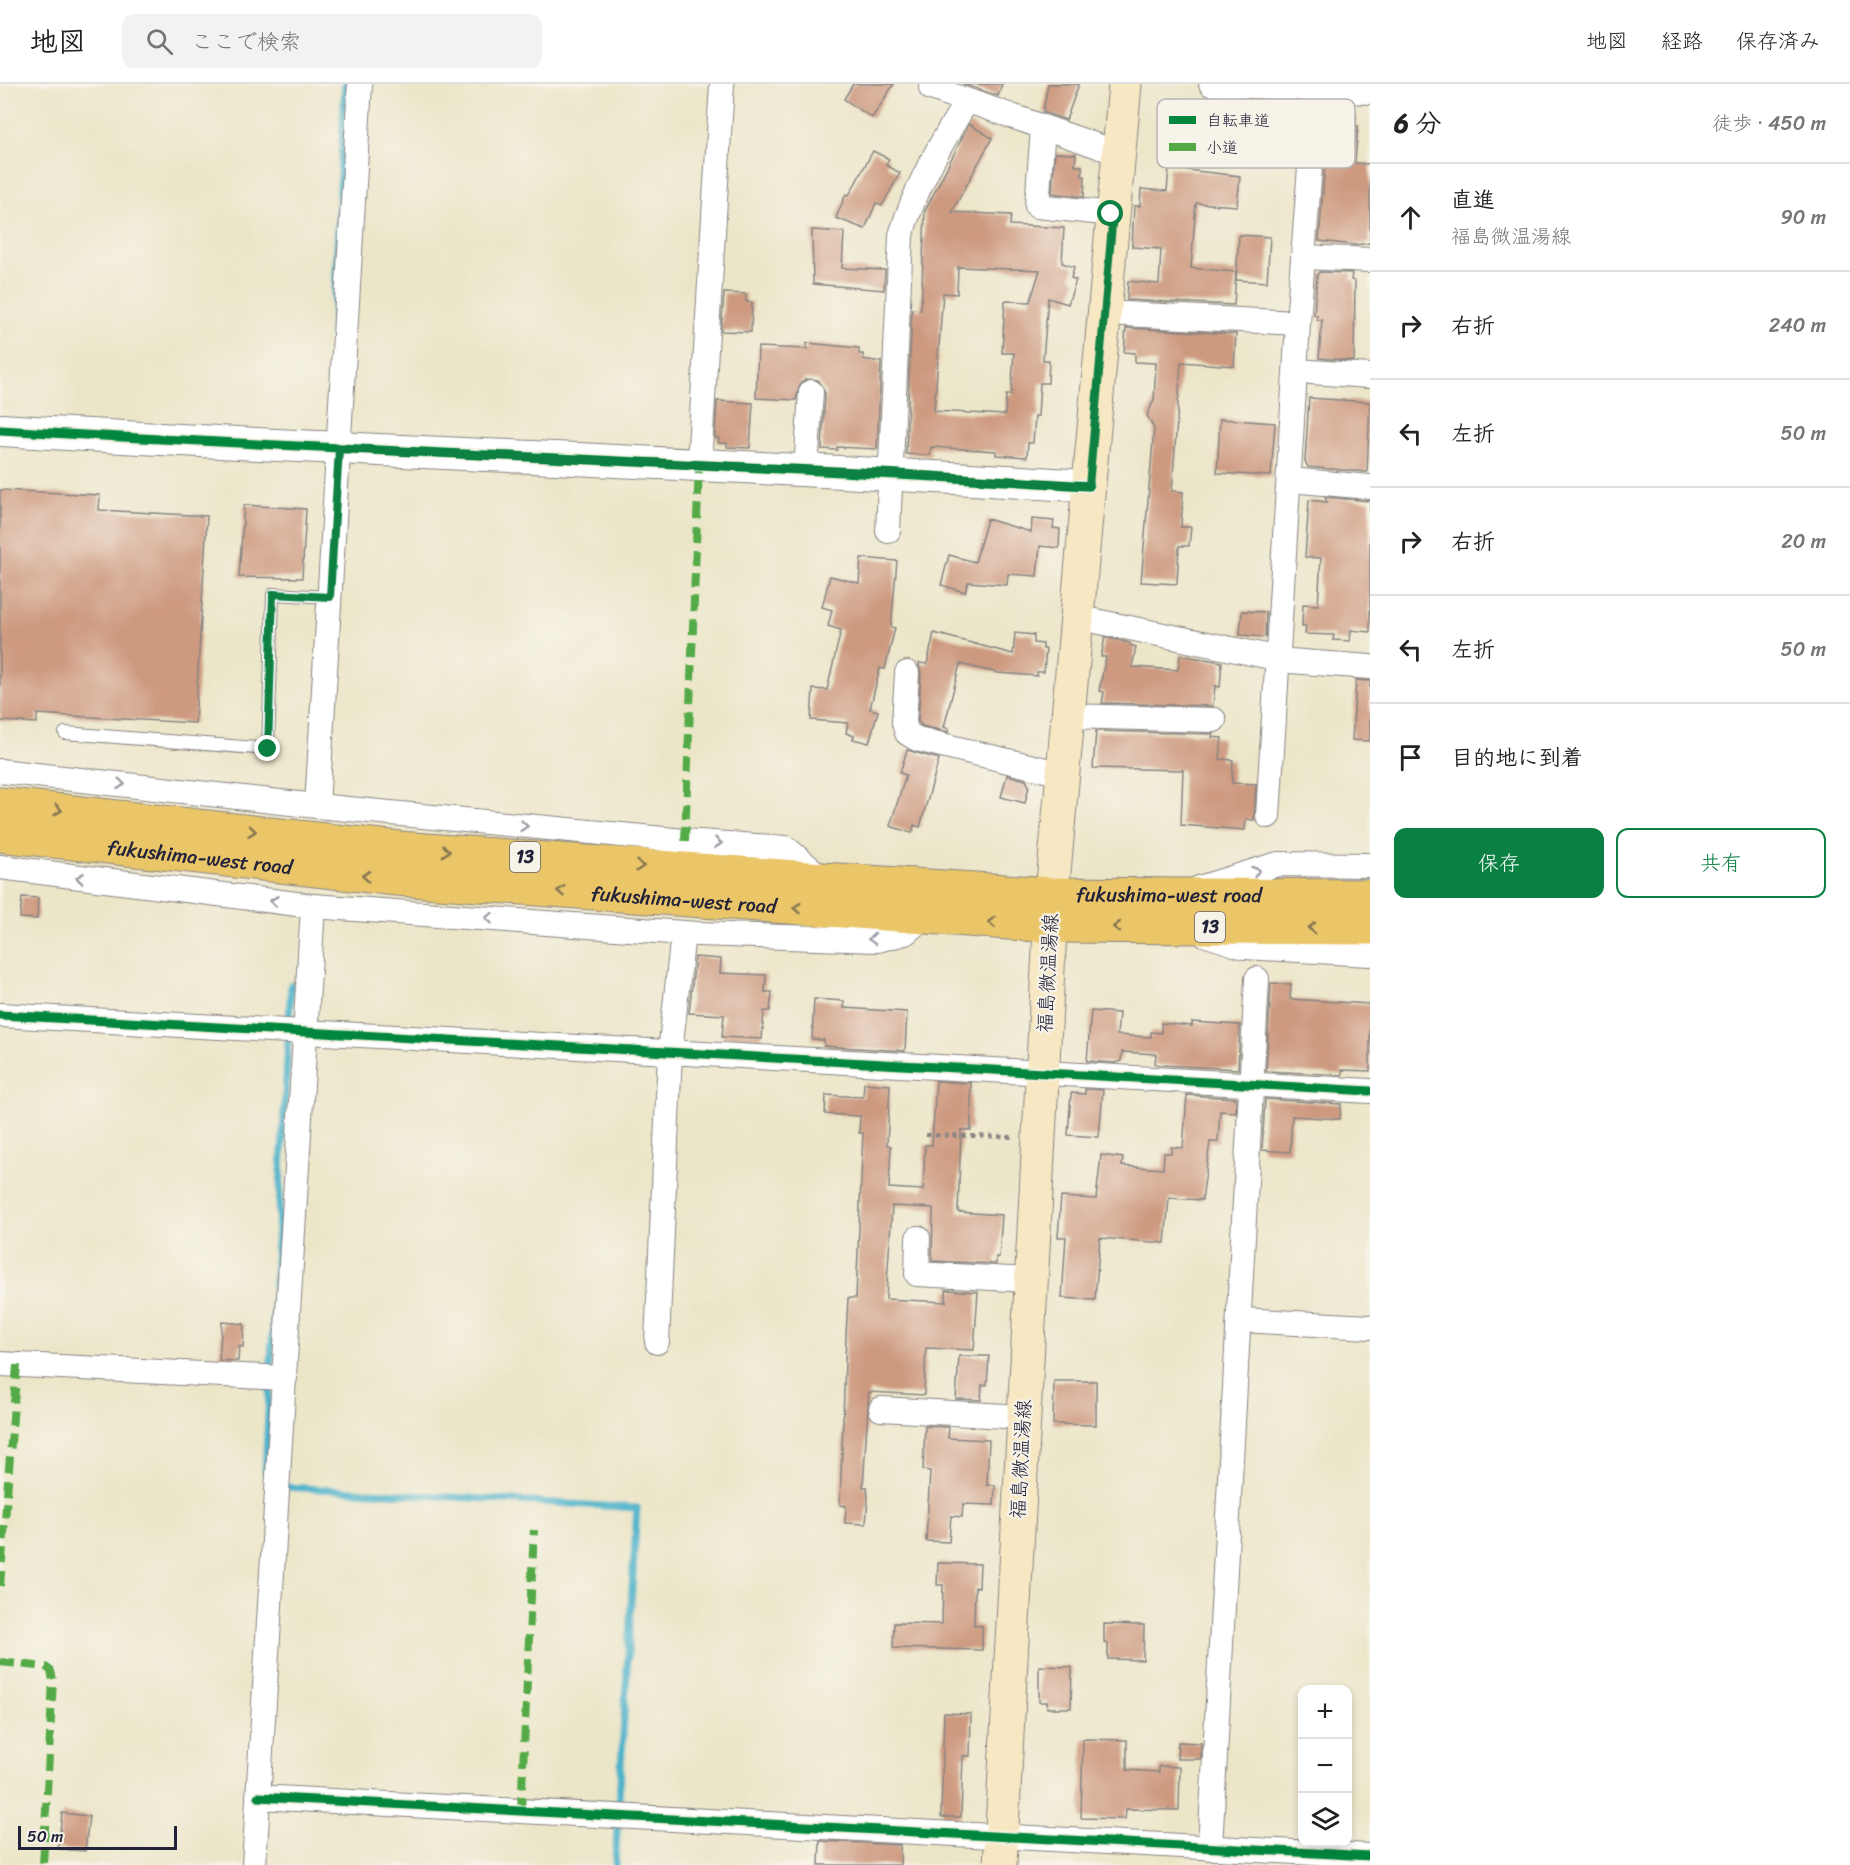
<!DOCTYPE html>
<html lang="ja">
<meta charset="utf-8">
<style>
:root{--surface:#fff;--page:#f2f2f2;--text:#222;--muted:#767676;--line:#e0e0e0;--accent:#0b8043}
body{margin:0;font-family:Sriracha,"Klee One",sans-serif;background:var(--page);color:var(--text)}
.controls{position:absolute;right:18px;bottom:18px;display:grid;overflow:hidden;border-radius:12px;box-shadow:0 3px 9px #0003}
.controls button{width:54px;height:54px;display:grid;place-items:center;padding:0;border:0;border-bottom:2px solid var(--line);background:var(--surface);color:var(--text);font:30px sans-serif}
.scale{position:absolute;left:18px;bottom:15px;width:159px;box-sizing:border-box;padding-left:6px;border:3px solid #22223b;border-top:0;font-size:16px;line-height:21px;white-space:nowrap;color:#22223b;-webkit-text-stroke:4px #f7f3e8;paint-order:stroke}
.stop{position:absolute;width:18px;height:18px;margin:-14px;border:4px solid #0b8043;border-radius:50%;background:#fff}
.stop.end{background:#0b8043;border-color:#fff;box-shadow:0 2px 6px #0008}
.list{margin:0;padding:0;list-style:none}
h2{display:flex;justify-content:space-between;align-items:center;height:78px;margin:0;padding:0 24px;font-size:26px}
h2 small{font-size:20px;font-weight:400;color:var(--muted)}
.list li{display:grid;grid-template-columns:39px 1fr auto;gap:18px;align-items:center;box-sizing:border-box;height:108px;padding:0 24px;border-top:2px solid var(--line)}
.list b{display:block;font-size:22px;white-space:nowrap}
.list p{margin:0;font-size:20px;white-space:nowrap;color:var(--muted)}
.list em{font-size:20px;font-style:normal;color:var(--muted)}
.actions{display:flex;gap:12px;padding:18px 24px}
.actions a{flex:1;padding:14px 0;border:2px solid var(--accent);border-radius:12px;text-align:center;font-size:21px;color:var(--accent)}
.actions .main{background:var(--accent);color:#fff}
.icon{flex:none;width:33px;height:33px;fill:none;stroke:currentColor;stroke-width:2;stroke-linecap:round;stroke-linejoin:round}
.map{position:relative;flex:none;width:1370px;height:1781px;overflow:hidden}
header{display:flex;align-items:center;gap:36px;box-sizing:border-box;height:84px;padding:0 30px;background:var(--surface);border-bottom:2px solid var(--line)}
header strong{font-size:28px}
nav{display:flex;gap:33px;margin-inline-start:auto;font-size:21px}
.search{width:420px;height:54px;background:var(--page);display:flex;align-items:center;gap:15px;box-sizing:border-box;padding:0 21px;border-radius:12px;color:var(--muted);font-size:22px}
main{display:flex}
aside{flex:1;background:var(--surface)}
.map>svg:first-child{display:block}
.lines{fill:none;stroke-linecap:round;stroke-linejoin:round}
.stream{stroke:#4cb2ca;stroke-width:7}
.building{fill:#cd997f;fill-rule:evenodd}
.service-casing{stroke:#878482;stroke-width:14}
.minor-casing{stroke:#878482;stroke-width:26}
.tertiary-casing{stroke:#878482;stroke-width:34}
.secondary-casing{stroke:#878482;stroke-width:35}
.trunk-casing{stroke:#878482;stroke-width:35}
.path{stroke:#878482;stroke-width:4;stroke-dasharray:4.5 4.5;stroke-linecap:butt}
.service{stroke:#fff;stroke-width:12}
.minor{stroke:#fff;stroke-width:24}
.tertiary{stroke:#fff;stroke-width:32}
.secondary{stroke:#f7e8c3;stroke-width:33}
.trunk{stroke:#eac669;stroke-width:33}
.quiet{stroke:#53aa46;stroke-width:8;stroke-dasharray:15 8;stroke-linecap:butt}
.cycleway-casing{stroke:#f7f3e8;stroke-width:13}
.cycleway{stroke:#00873e;stroke-width:9}
.oneway{stroke:#9c9ca7}
.oneway2{stroke:#867452}
.route{stroke:#0b8043;stroke-width:8}
.labels{text-anchor:middle;dominant-baseline:central;stroke-width:4.5;stroke-linejoin:round;paint-order:stroke}
.shield{fill:#f7f3e8;stroke:#62616f;stroke-width:1.5}
.shield-label{font-size:18px;font-weight:bold;fill:#22223b}
.street-label{font-size:20px;fill:#22223b;stroke:#f7f3e8}
.key{fill:#f7f3e8;stroke:#b7b4b4;stroke-width:1.5}
.key-label{font-size:16px;fill:#22223b}
</style>
<header>
<strong>地図</strong>
<div class="search"><svg class="icon" aria-label="search" viewBox="0 0 24 24"><circle cx="10" cy="10" r="6"/><path d="M15 15l6 6"/></svg>ここで検索</div>
<nav><a>地図</a><a>経路</a><a>保存済み</a></nav>
</header>
<main>
<div class="map">
<svg width="1370" height="1781" viewBox="0 0 1370 1781">
<rect width="100%" height="100%" fill="#f7f3e8"/>
<filter id="ink" filterUnits="userSpaceOnUse"><feTurbulence type="fractalNoise" baseFrequency=".0167" numOctaves="2"/><feDisplacementMap in="SourceGraphic" scale="12" xChannelSelector="R" yChannelSelector="G"/><feConvolveMatrix kernelMatrix="1 2 1 2 8 2 1 2 1" color-interpolation-filters="sRGB"/></filter>
<filter id="wash" filterUnits="userSpaceOnUse"><feTurbulence type="fractalNoise" baseFrequency=".008" numOctaves="4" result="noise"/><feDisplacementMap in="SourceGraphic" scale="24" xChannelSelector="R" yChannelSelector="G"/><feGaussianBlur stdDeviation="1.35" result="paint"/><feColorMatrix in="noise" values="0 0 0 0 0 0 0 0 0 0 0 0 0 0 0 0 0 1.4 0 .05"/><feComposite in="paint" operator="in"/></filter>
<g filter="url(#wash)">
<rect width="100%" height="100%" fill="#ece6c9"/>
<g class="lines">
<g class="stream">
<polyline points="333,251 345,0"/>
<polyline points="273,1393 265,1387 291,901"/>
<polyline points="282,1399 287,1403 637,1424 615,1781"/>
</g>
</g>
<g id="blocks">
<g class="building">
<polygon points="853,0 894,0 872,34 844,15"/>
<polygon points="963,0 1002,0 998,12"/>
<polygon points="1048,0 1079,0 1066,36 1043,28"/>
<polygon points="1333,20 1350,21 1349,30 1356,31 1355,42 1358,42 1355,79 1370,80 1370,159 1355,161 1319,157 1329,26 1332,26"/>
<path d="M 969,40 L 992,54 L 952,128 L 1011,131 L 1010,141 L 1064,144 L 1062,179 L 1074,183 L 1071,194 L 1076,196 L 1068,220 L 1048,214 L 1043,276 L 1049,276 L 1048,299 L 1040,299 L 1038,332 L 1035,332 L 1033,359 L 1028,359 L 1027,373 L 996,371 L 996,367 L 931,363 L 930,371 L 906,370 L 912,225 L 921,226 L 925,127 ZM 958,183 L 1040,186 L 1030,218 L 1005,217 L 1002,269 L 1014,269 L 1011,311 L 1006,311 L 1005,331 L 934,327 L 943,209 L 957,210 Z"/>
<polygon points="873,67 889,75 886,81 900,89 882,122 876,119 865,145 836,134 846,110 849,111"/>
<polygon points="1055,69 1076,70 1075,82 1082,82 1082,92 1085,92 1084,113 1052,109"/>
<polygon points="1169,84 1240,92 1237,122 1196,119 1191,184 1236,188 1234,221 1127,216 1128,197 1159,200 1161,165 1132,163 1134,122 1140,122 1141,105 1167,107"/>
<polygon points="812,146 844,148 842,184 885,186 884,206 813,200"/>
<polygon points="1239,151 1270,153 1267,198 1236,196"/>
<polygon points="1319,188 1352,189 1351,196 1355,197 1354,277 1319,274 1322,236 1317,236 1317,231 1314,231 1317,191"/>
<polygon points="724,209 746,210 746,218 752,218 751,248 721,247"/>
<polygon points="1126,244 1236,250 1234,282 1181,278 1172,407 1183,408 1181,443 1191,443 1189,462 1179,462 1177,500 1141,498 1154,345 1147,331 1154,316 1156,279 1135,278 1135,269 1124,268"/>
<polygon points="807,259 859,264 859,270 863,270 863,275 881,278 877,365 837,363 837,366 822,365 825,309 818,296 805,295 800,300 796,316 756,314 758,263 807,265"/>
<polygon points="1309,314 1370,318 1367,388 1308,383 1305,377"/>
<polygon points="717,317 753,319 750,364 727,363 727,359 718,359 719,354 715,354"/>
<polygon points="1220,335 1275,339 1271,392 1217,389"/>
<polygon points="0,406 100,411 99,426 207,432 195,639 37,630 37,639 0,637"/>
<polygon points="1325,413 1370,417 1370,548 1351,546 1350,557 1333,556 1334,551 1305,550 1306,542 1302,542 1303,520 1318,521 1321,474 1305,473 1309,416 1327,418"/>
<polygon points="244,421 306,425 302,494 239,493"/>
<polygon points="987,435 1031,448 1032,435 1054,437 1053,444 1060,445 1059,464 1040,462 1037,492 1008,490 1007,501 968,498 965,508 941,501 949,471 975,478"/>
<polygon points="861,474 897,477 891,543 895,544 885,585 880,584 870,625 878,627 869,659 853,655 854,652 846,649 848,639 811,636 813,605 827,606 841,546 828,542 832,526 822,523 830,492 859,499"/>
<polygon points="1242,527 1266,528 1265,553 1240,551"/>
<polygon points="934,549 1013,570 1015,549 1034,551 1034,559 1043,560 1043,565 1046,565 1044,588 1037,588 1037,592 998,589 960,580 944,643 949,645 948,648 922,642 918,637 921,590 919,581 919,579 927,580"/>
<polygon points="1105,553 1130,559 1130,561 1136,563 1132,583 1178,586 1180,571 1222,578 1220,603 1215,602 1213,622 1102,619 1104,608 1099,607 1106,573 1101,573"/>
<polygon points="1356,596 1370,597 1370,657 1352,656"/>
<polygon points="1096,647 1213,650 1212,653 1222,654 1220,675 1233,676 1232,699 1256,700 1254,736 1246,735 1245,746 1181,741 1183,686 1093,684"/>
<polygon points="907,666 939,675 920,743 914,741 912,749 890,742 906,691 900,689"/>
<polygon points="1007,691 1026,696 1029,702 1025,719 1001,713"/>
<polygon points="22,813 38,814 37,835 20,834"/>
<polygon points="695,873 721,875 720,889 766,891 765,908 772,908 770,927 764,927 762,955 722,953 724,931 689,929"/>
<polygon points="1271,899 1291,900 1290,915 1370,920 1370,987 1342,986 1342,991 1266,987"/>
<polygon points="814,915 844,917 844,924 907,928 905,967 824,962 824,956 812,955"/>
<polygon points="1091,927 1119,929 1117,951 1151,953 1151,948 1161,949 1161,939 1192,942 1192,938 1240,941 1238,985 1161,981 1155,980 1156,970 1122,968 1121,977 1115,979 1087,977"/>
<polygon points="936,997 971,999 971,1046 961,1046 958,1128 1002,1131 999,1173 996,1173 996,1180 932,1177 933,1124 892,1122 886,1215 946,1218 946,1206 978,1208 974,1266 926,1264 924,1311 869,1308 863,1403 867,1403 868,1414 866,1440 845,1439 846,1422 840,1421 846,1251 848,1214 856,1214 863,1049 859,1049 860,1032 825,1030 826,1011 863,1013 864,999 890,1001 887,1061 891,1062 889,1104 923,1106 925,1061 932,1061"/>
<polygon points="1085,1005 1103,1006 1099,1053 1068,1051 1071,1009 1085,1010"/>
<polygon points="1187,1011 1236,1014 1236,1028 1220,1027 1218,1058 1210,1058 1202,1116 1169,1114 1165,1159 1100,1154 1095,1216 1062,1214 1066,1153 1058,1153 1061,1113 1096,1115 1101,1071 1123,1074 1122,1082 1163,1085 1164,1069 1171,1069 1171,1063 1183,1064"/>
<polygon points="1265,1015 1341,1020 1340,1035 1292,1032 1290,1068 1262,1066"/>
<polygon points="222,1238 244,1240 243,1263 239,1262 238,1277 219,1276"/>
<polygon points="959,1272 989,1272 987,1301 982,1301 981,1316 956,1315"/>
<polygon points="1054,1297 1096,1297 1096,1341 1053,1340"/>
<polygon points="925,1342 949,1343 948,1354 989,1356 987,1401 995,1401 994,1421 963,1420 962,1433 951,1432 949,1458 926,1457 930,1387 923,1386"/>
<polygon points="938,1479 980,1480 979,1503 975,1503 974,1541 982,1542 982,1566 893,1564 894,1539 942,1540 943,1501 937,1501"/>
<polygon points="1104,1540 1144,1541 1143,1576 1108,1575 1108,1560 1104,1559"/>
<polygon points="1039,1582 1072,1583 1071,1624 1047,1624 1047,1618 1039,1618"/>
<polygon points="944,1629 971,1630 970,1672 963,1672 961,1733 941,1733"/>
<polygon points="1083,1655 1127,1656 1127,1686 1159,1688 1159,1682 1180,1683 1179,1726 1126,1725 1125,1735 1081,1734"/>
<polygon points="1178,1658 1201,1659 1201,1675 1177,1675"/>
<polygon points="62,1729 89,1732 85,1767 58,1765"/>
<polygon points="820,1757 900,1761 900,1781 819,1781"/>
</g>
</g>
</g>
<g filter="url(#ink)">
<use href="#blocks" fill-opacity="0" stroke="#878482" stroke-width="1.5"/>
<g class="lines">
<defs>
<polyline id="service" points="65,649 268,665 273,510 330,513"/>
<g id="minor">
<polyline points="1211,0 1370,8"/>
<polyline points="931,4 1118,69"/>
<polyline points="1043,44 1037,122 1113,130"/>
<polyline points="1213,68 1312,71"/>
<polyline points="1304,173 1370,176"/>
<polyline points="1105,229 1298,239"/>
<polyline points="1297,287 1370,292"/>
<polyline points="699,381 722,0"/>
<polyline points="806,386 811,308"/>
<polyline points="1289,396 1370,403"/>
<path d="M 888,447 L 901,151 C 916,102 940,61 966,18"/>
<polyline points="1076,533 1290,577 1370,583"/>
<polyline points="907,589 904,639 907,649 917,655 1062,690"/>
<polyline points="1068,632 1214,636"/>
<polyline points="0,687 317,722 685,757 786,764 823,795"/>
<polyline points="317,722 360,0"/>
<polyline points="1268,732 1298,239 1316,5 1312,0"/>
<polyline points="0,783 313,822 698,850 878,856 905,849 924,833"/>
<polyline points="1199,804 1278,780 1370,781"/>
<polyline points="1204,850 1244,863 1370,870"/>
<polyline points="0,931 1370,1007"/>
<polyline points="918,1154 917,1190 1030,1196"/>
<polyline points="1240,1236 1370,1243"/>
<polyline points="657,1258 670,969 683,849"/>
<polyline points="0,1280 285,1294"/>
<polyline points="881,1325 1023,1333"/>
<polyline points="258,1713 1370,1772"/>
<polyline points="1210,1764 1257,895"/>
<polyline points="254,1781 313,822"/>
</g>
<path id="tertiary" d="M 0,346 C 363,368 726,379 1089,402"/>
<polyline id="secondary" points="1000,1781 1052,810 1125,0"/>
<g id="trunk">
<path id="s1" d="M 0,720 L 399,764 L 823,795 L 1052,810 L 1370,812"/>
<path id="s2" d="M 0,751 L 397,795 L 1050,842 L 1370,844"/>
</g>
</defs>
<use href="#service" class="service-casing"/>
<use href="#minor" class="minor-casing"/>
<use href="#tertiary" class="tertiary-casing"/>
<use href="#secondary" class="secondary-casing"/>
<use href="#trunk" class="trunk-casing"/>
<polyline class="path" points="926,1051 1014,1053"/>
<use href="#service" class="service"/>
<use href="#minor" class="minor"/>
<use href="#tertiary" class="tertiary"/>
<use href="#secondary" class="secondary"/>
<use href="#trunk" class="trunk"/>
<g class="quiet">
<polyline points="685,757 699,381"/>
<polyline points="0,1502 17,1281"/>
<polyline points="0,1578 46,1583 51,1587 53,1596 43,1781"/>
<polyline points="521,1727 534,1446"/>
</g>
<defs>
<g id="cycleway">
<path d="M 0,346 C 363,368 726,379 1089,402"/>
<polyline points="0,931 1370,1007"/>
<polyline points="258,1713 1370,1772"/>
</g>
</defs>
<use href="#cycleway" class="cycleway-casing"/>
<use href="#cycleway" class="cycleway"/>
</g>
<defs><path id="oneway-chevron" d="M-2-3.5L2.5 0L-2 3.5" fill="none" stroke-width="1.6" stroke-linecap="round" stroke-linejoin="round" transform="scale(1.5)"/></defs>
<g class="oneway">
<use href="#oneway-chevron" transform="translate(121 700) rotate(6)"/>
<use href="#oneway-chevron" transform="translate(524 742) rotate(5)"/>
<use href="#oneway-chevron" transform="translate(718 759) rotate(4)"/>
<use href="#oneway-chevron" transform="translate(1256 787) rotate(-17)"/>
<use href="#oneway-chevron" transform="translate(80 794) rotate(-173)"/>
<use href="#oneway-chevron" transform="translate(274 817) rotate(-173)"/>
<use href="#oneway-chevron" transform="translate(489 834) rotate(-176)"/>
<use href="#oneway-chevron" transform="translate(872 855) rotate(178)"/>
</g>
<g class="oneway2">
<use href="#oneway-chevron" transform="translate(58 726) rotate(6)"/>
<use href="#oneway-chevron" transform="translate(252 747) rotate(6)"/>
<use href="#oneway-chevron" transform="translate(446 767) rotate(4)"/>
<use href="#oneway-chevron" transform="translate(640 782) rotate(4)"/>
<use href="#oneway-chevron" transform="translate(366 792) rotate(-174)"/>
<use href="#oneway-chevron" transform="translate(561 807) rotate(-176)"/>
<use href="#oneway-chevron" transform="translate(797 824) rotate(-176)"/>
<use href="#oneway-chevron" transform="translate(992 838) rotate(-176)"/>
<use href="#oneway-chevron" transform="translate(1117 843) rotate(-180)"/>
<use href="#oneway-chevron" transform="translate(1312 844) rotate(-180)"/>
</g>
</g>
<g class="lines" filter="url(#ink)">
<polyline class="route" points="268,665 273,510 330,513 339,365 891,389 1089,402 1113,130 1111,130"/>
</g>
<g class="labels">
<g class="shield">
<rect x="510" y="758" width="30" height="30" rx="4.5"/>
<rect x="1195" y="828" width="30" height="30" rx="4.5"/>
</g>
<g class="shield-label">
<text x="525" y="773">13</text>
<text x="1210" y="843">13</text>
</g>
<g class="street-label">
<text stroke="none"><textPath href="#s2" startOffset="201">fukushima-west road</textPath></text>
<text stroke="none"><textPath href="#s1" startOffset="1173">fukushima-west road</textPath></text>
<text stroke="none"><textPath href="#s2" startOffset="687">fukushima-west road</textPath></text>
<text transform="translate(1048 889) rotate(-87)">福島微温湯線</text>
<text transform="translate(1021 1375) rotate(-87)">福島微温湯線</text>
</g>
</g>
<rect x="1157" y="15" width="198" height="69" rx="9" class="key"/>
<rect x="1169" y="32" width="27" height="8" fill="#00873e"/>
<rect x="1169" y="59" width="27" height="8" fill="#53aa46"/>
<g class="key-label">
<text x="1206" y="42">自転車道</text>
<text x="1206" y="69">小道</text>
</g>
</svg>
<div class="controls">
<button>+</button>
<button>−</button>
<button><svg class="icon" aria-label="layers" viewBox="0 0 24 24"><path d="M12 4l9 5-9 5-9-5zM3 14l9 5 9-5"/></svg></button>
</div>
<div class="scale">50 m</div>
<div class="stop" style="left:1111px;top:130px"></div>
<div class="stop end" style="left:268px;top:665px"></div>
</div>
<aside>
<h2>6 分<small>徒歩 · 450 m</small></h2>
<ul class="list">
<li><svg class="icon" aria-label="ahead" viewBox="0 0 24 24"><path d="M12 20V5M6 11l6-6 6 6"/></svg><div><b>直進</b><p>福島微温湯線</p></div><em>90 m</em></li>
<li><svg class="icon" aria-label="right" viewBox="0 0 24 24"><path d="M7 20v-9h11M14 6l5 5-5 5"/></svg><div><b>右折</b></div><em>240 m</em></li>
<li><svg class="icon" aria-label="left" viewBox="0 0 24 24"><path d="M17 20v-9H6M10 6l-5 5 5 5"/></svg><div><b>左折</b></div><em>50 m</em></li>
<li><svg class="icon" aria-label="right" viewBox="0 0 24 24"><path d="M7 20v-9h11M14 6l5 5-5 5"/></svg><div><b>右折</b></div><em>20 m</em></li>
<li><svg class="icon" aria-label="left" viewBox="0 0 24 24"><path d="M17 20v-9H6M10 6l-5 5 5 5"/></svg><div><b>左折</b></div><em>50 m</em></li>
<li><svg class="icon" aria-label="arrive" viewBox="0 0 24 24"><path d="M6 21V4h12l-3 4 3 4H6"/></svg><div><b>目的地に到着</b></div></li>
</ul>
<div class="actions"><a class="main">保存</a><a>共有</a></div>
</aside>
</main>
